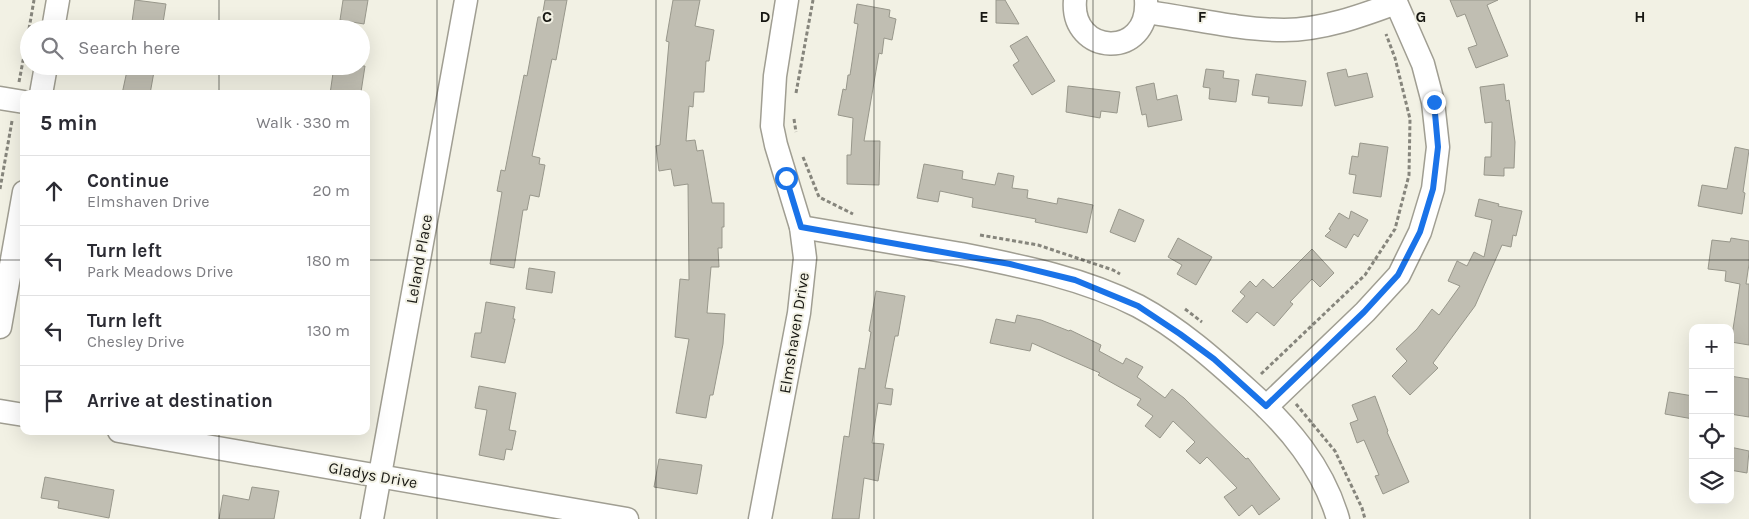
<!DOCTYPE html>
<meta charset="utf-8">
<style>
:root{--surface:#fff;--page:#f2f2f3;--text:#2b2b33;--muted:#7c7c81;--line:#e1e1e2}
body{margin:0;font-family:Karla,sans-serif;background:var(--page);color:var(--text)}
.controls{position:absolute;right:15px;bottom:15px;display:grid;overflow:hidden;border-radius:10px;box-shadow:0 5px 20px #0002}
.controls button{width:45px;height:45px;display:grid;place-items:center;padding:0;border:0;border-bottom:1px solid var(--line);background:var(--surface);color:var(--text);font:25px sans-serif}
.stop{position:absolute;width:15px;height:15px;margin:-11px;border:4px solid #1a73e8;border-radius:50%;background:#fff}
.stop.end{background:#1a73e8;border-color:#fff;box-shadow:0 1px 5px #0008}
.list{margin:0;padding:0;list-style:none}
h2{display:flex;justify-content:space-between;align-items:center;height:65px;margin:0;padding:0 20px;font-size:21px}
h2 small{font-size:16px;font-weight:400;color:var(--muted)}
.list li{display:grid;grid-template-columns:32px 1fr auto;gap:15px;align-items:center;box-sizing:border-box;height:70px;padding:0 20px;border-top:1px solid var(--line)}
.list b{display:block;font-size:19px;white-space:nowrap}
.list p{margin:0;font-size:16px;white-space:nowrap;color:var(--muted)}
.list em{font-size:16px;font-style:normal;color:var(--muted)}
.icon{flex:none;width:28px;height:28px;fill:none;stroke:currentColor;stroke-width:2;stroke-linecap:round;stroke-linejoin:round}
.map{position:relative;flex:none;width:1749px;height:519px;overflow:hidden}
.search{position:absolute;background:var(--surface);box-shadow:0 5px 20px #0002;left:20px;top:20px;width:350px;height:55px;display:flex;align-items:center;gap:12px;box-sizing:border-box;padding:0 18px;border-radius:28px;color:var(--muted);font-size:19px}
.panel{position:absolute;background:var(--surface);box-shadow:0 5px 20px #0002;left:20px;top:90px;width:350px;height:345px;border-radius:10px}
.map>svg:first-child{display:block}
.building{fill:#c0beb2;stroke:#98978b}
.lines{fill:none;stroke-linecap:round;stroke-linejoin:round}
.minor-casing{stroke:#a09e92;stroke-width:25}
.path{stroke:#86857c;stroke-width:3;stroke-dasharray:4 2.5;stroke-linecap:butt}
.minor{stroke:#fff;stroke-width:22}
.route{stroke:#1a73e8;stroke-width:6}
.grid{fill:none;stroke:#181813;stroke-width:1;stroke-opacity:0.55}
.labels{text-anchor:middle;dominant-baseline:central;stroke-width:4;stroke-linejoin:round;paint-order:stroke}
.street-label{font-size:16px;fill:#181813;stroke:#f2f1e4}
.grid-label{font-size:16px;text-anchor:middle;font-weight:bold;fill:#181813;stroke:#f2f1e4;stroke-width:4;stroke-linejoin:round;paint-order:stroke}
</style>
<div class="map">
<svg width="1749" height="519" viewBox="0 0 1749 519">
<rect width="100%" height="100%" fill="#f2f1e4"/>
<g class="building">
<polygon points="135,0 166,4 162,29 131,29"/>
<polygon points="343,0 368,0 364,24 340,20"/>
<polygon points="545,0 567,0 556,60 552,59 532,156 540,158 539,164 545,165 539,197 530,195 527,210 523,210 514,268 490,264 502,192 497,191 501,170 505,171 524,75 527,76 538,17 542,17"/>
<polygon points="673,0 700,0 695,26 714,30 709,61 706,61 704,92 694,92 693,107 689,106 686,141 695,140 697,151 703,150 712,203 724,203 724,227 722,227 722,248 718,248 719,267 711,267 707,313 725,314 723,344 713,395 710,395 706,418 676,413 689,339 675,337 680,279 689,280 688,184 674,186 671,169 659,171 656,146 660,145 669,42 666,41"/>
<polygon points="996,0 1005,0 1019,24 996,23"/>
<polygon points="1450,0 1498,0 1487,5 1508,56 1476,68 1468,48 1477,45 1465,14 1457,17"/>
<polygon points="857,4 890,10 889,17 896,19 892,40 884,38 882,54 879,53 864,141 880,141 879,185 847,184 847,155 851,155 853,118 838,115 843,89 846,90 848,75 850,75 858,24 854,23"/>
<polygon points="1027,36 1055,81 1032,95 1013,65 1019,61 1010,46"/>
<polygon points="128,66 155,66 150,94 122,94"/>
<polygon points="334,66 365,66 361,92 355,91 355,94 330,94"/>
<polygon points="1206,69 1224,71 1223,78 1239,80 1236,102 1209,99 1210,88 1203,87"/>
<polygon points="1346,69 1348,77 1367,73 1373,97 1335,106 1327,73"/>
<polygon points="1256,74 1306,81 1302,106 1268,103 1269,97 1252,95"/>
<polygon points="1154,83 1157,100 1177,95 1182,120 1148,127 1146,114 1142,115 1136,87"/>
<polygon points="1504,84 1506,101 1509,100 1515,142 1514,168 1504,168 1504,176 1484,175 1485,157 1491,157 1492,122 1485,123 1480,87"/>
<polygon points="1068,86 1120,92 1117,113 1101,111 1100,118 1066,112"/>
<polygon points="1360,143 1388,147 1381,197 1353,193 1356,175 1349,174 1352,156 1358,157"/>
<polygon points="1735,147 1749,150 1743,192 1745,193 1742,214 1698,206 1702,185 1727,189"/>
<polygon points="924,164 963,171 962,179 995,185 998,173 1014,176 1012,188 1028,190 1027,198 1057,204 1058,198 1093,205 1087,233 1035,222 1036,219 972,207 973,198 940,191 938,202 917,198"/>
<polygon points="1479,199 1499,204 1498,206 1522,211 1516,236 1513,235 1511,247 1502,245 1475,306 1433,363 1438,368 1410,395 1392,376 1407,361 1396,349 1417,329 1432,309 1439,315 1460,286 1448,281 1457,261 1467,266 1474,252 1484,257 1492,220 1475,216"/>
<polygon points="1119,209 1144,220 1135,242 1110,232"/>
<polygon points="1351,211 1368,220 1358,237 1354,234 1346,248 1325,236 1331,230 1329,229 1339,213 1349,219"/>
<polygon points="1178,238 1212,257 1196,285 1177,274 1182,265 1168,257"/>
<polygon points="1731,238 1749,241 1749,264 1746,284 1749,284 1749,345 1731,342 1740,284 1725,281 1726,271 1708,269 1712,240 1730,242"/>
<polygon points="1312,249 1334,273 1320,287 1312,279 1290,302 1293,304 1274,326 1257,312 1247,323 1232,311 1245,296 1240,292 1250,281 1256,287 1263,279 1273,288"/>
<polygon points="529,268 555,272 552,293 526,289"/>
<polygon points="876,291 905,296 898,336 895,336 885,388 893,389 891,405 878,403 872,443 884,444 878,481 864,478 859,519 832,519 844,436 849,437 859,368 865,369 871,332 869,331"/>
<polygon points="486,302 515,307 513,319 515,319 505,363 471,357 475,333 481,333"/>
<polygon points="1017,315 1041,320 1069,331 1070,330 1101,345 1099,351 1123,364 1126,358 1143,367 1137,377 1165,398 1172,389 1184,398 1246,459 1248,458 1280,499 1259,515 1252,505 1239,516 1224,497 1237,488 1207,457 1200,464 1186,451 1195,442 1173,421 1160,438 1145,426 1153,416 1137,405 1141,399 1098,375 1100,373 1032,343 1030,351 990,343 996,319 1015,323"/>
<polygon points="1730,376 1749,379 1749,417 1730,414"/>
<polygon points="479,386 516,393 509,430 516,431 512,450 506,449 504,460 479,455 487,410 475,408"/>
<polygon points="1669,392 1693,396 1693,419 1665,414"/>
<polygon points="1375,396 1388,431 1387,432 1409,482 1383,494 1375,476 1379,475 1364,440 1357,443 1350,423 1358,420 1352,405"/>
<polygon points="1730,447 1749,451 1747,473 1730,470"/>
<polygon points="659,459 702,465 697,494 654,487"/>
<polygon points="45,477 114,490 109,518 58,508 59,501 41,498"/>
<polygon points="252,487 279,491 274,519 219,519 223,495 249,500"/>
</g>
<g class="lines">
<defs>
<g id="minor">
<path d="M 1075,0 C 1070,56 1150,60 1146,0"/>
<path d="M 1147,12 C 1192,18 1239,30 1284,30 C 1322,30 1361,16 1396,3"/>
<polyline points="53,29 58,0"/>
<polyline points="41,94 46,66"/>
<polyline points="0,98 24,102"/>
<path d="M 801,227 C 854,236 907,245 961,254 C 1021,266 1083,278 1138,306 C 1179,328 1215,360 1249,391 C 1288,426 1323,467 1338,519"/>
<polyline points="0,327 24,192"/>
<polyline points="1266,407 1365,312 1399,275 1420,232 1433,189 1438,147 1433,102 1423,64 1395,0"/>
<polyline points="0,411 24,415"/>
<polyline points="119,431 627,519"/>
<polyline points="372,519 466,0"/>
<polyline points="760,519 799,313 805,258 801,227 776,145 772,126 775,76 787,0"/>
</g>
</defs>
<use href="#minor" class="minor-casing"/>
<g class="path">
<polyline points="29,29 34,0"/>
<polyline points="19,82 29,29"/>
<polyline points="796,93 813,0"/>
<polyline points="794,119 796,132"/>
<polyline points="803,157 819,197 853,214"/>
<polyline points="0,189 12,121"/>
<polyline points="980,235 1038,245 1113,270 1120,274"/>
<polyline points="1185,309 1202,322"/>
<polyline points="1261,374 1365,275 1395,229 1409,175 1410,119 1395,58 1386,34"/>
<polyline points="1296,404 1335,451 1362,508 1365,519"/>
</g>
<use href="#minor" class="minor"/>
</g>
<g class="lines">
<polyline class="route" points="786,178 801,227 1010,264 1075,280 1138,306 1180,334 1214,359 1266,406 1364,312 1398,275 1420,232 1433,189 1438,147 1434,102"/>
</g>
<path class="grid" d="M 219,0 L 219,29M 437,0 L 437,519M 656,0 L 656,519M 874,0 L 874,519M 1093,0 L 1093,519M 1312,0 L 1312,519M 1530,0 L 1530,519M 219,66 L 219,94M 0,260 L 24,260M 366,260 L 1749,260M 219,431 L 219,519"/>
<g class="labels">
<g class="street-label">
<text transform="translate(419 259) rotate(-80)">Leland Place</text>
<text transform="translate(794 333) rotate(-81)">Elmshaven Drive</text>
<text transform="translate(373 475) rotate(10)">Gladys Drive</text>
</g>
</g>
<g class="grid-label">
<text x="547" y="22">C</text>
<text x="765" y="22">D</text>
<text x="984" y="22">E</text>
<text x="1202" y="22">F</text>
<text x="1421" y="22">G</text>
<text x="1640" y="22">H</text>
</g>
</svg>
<div class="controls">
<button>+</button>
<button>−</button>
<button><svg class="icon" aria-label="locate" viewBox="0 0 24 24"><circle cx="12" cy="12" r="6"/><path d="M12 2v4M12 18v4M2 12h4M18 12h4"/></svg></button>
<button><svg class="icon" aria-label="layers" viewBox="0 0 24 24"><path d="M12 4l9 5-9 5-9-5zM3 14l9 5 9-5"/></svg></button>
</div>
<div class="stop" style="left:786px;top:178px"></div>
<div class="stop end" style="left:1434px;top:102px"></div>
<div class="search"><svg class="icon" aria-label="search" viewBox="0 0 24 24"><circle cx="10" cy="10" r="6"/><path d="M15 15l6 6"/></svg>Search here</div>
<section class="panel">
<h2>5 min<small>Walk · 330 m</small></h2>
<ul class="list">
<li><svg class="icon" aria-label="ahead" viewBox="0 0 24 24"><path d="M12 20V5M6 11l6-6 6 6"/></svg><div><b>Continue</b><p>Elmshaven Drive</p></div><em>20 m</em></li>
<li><svg class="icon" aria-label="left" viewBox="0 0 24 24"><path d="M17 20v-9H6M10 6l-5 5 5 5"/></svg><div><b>Turn left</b><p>Park Meadows Drive</p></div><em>180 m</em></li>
<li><svg class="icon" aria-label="left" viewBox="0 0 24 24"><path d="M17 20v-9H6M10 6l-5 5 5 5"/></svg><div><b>Turn left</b><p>Chesley Drive</p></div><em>130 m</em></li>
<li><svg class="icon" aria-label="arrive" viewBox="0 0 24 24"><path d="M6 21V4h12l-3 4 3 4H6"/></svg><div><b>Arrive at destination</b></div></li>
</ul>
</section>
</div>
